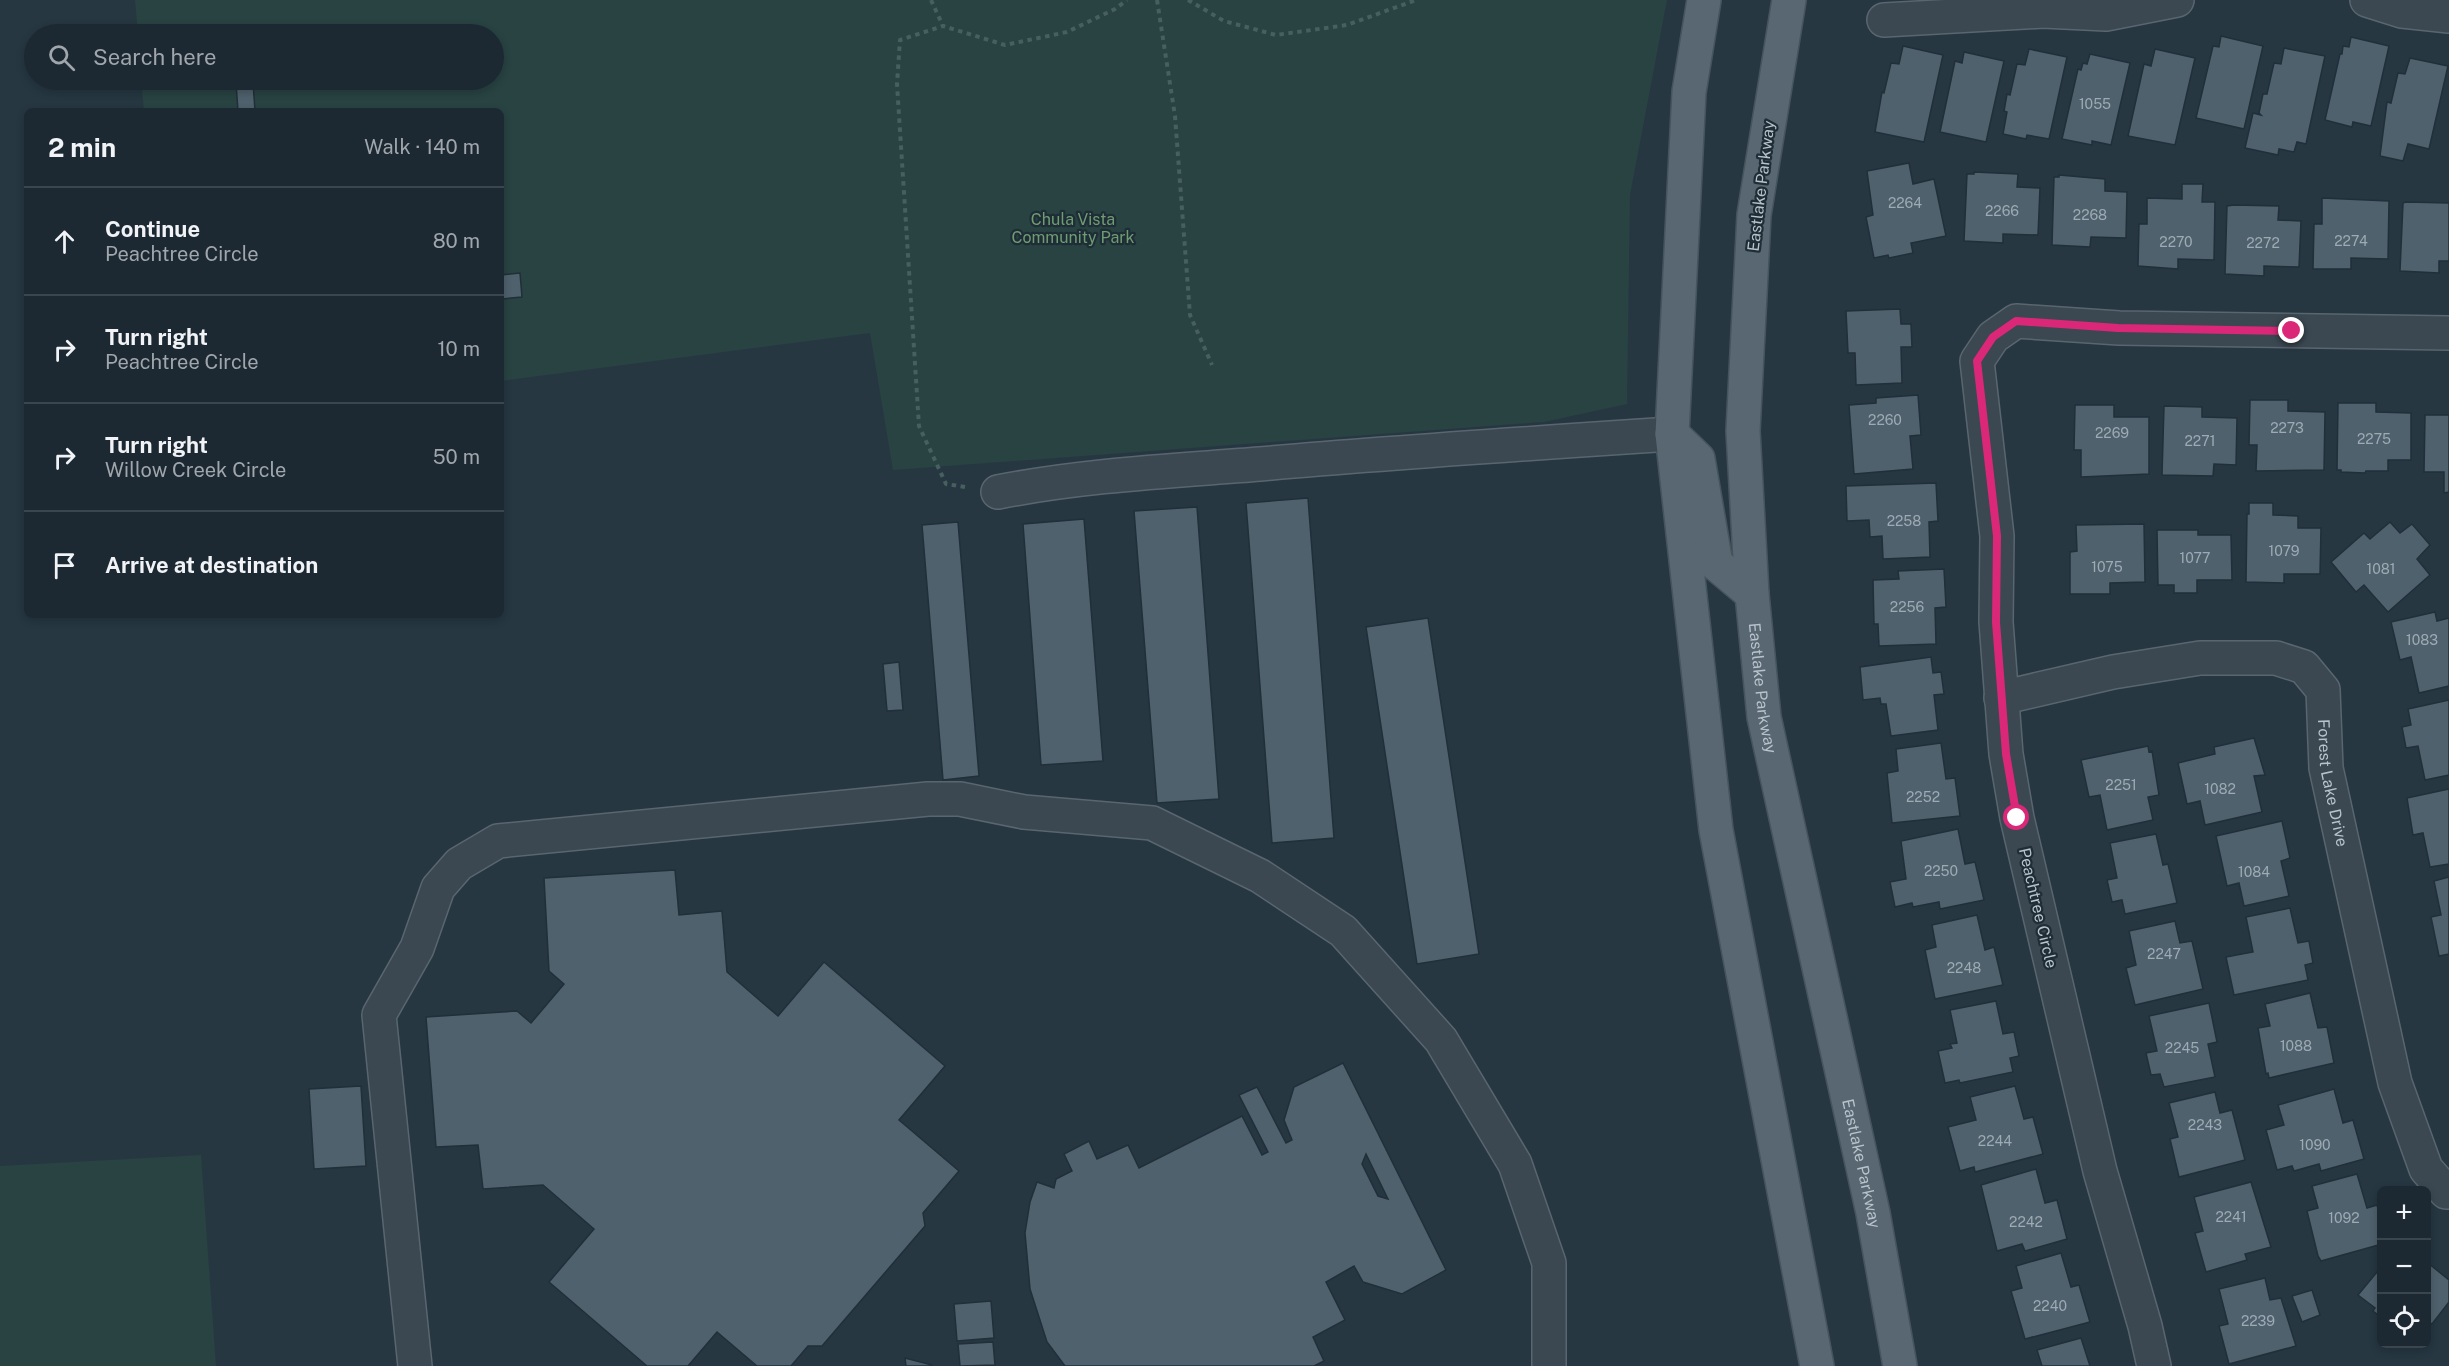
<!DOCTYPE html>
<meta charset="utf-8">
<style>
:root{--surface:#1c2932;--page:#29353e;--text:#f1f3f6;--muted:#a0a6ac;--line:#3a454d}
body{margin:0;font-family:"Public Sans",sans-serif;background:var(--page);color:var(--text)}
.controls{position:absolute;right:18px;bottom:18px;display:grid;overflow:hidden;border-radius:9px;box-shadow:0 3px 9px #0003}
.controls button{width:54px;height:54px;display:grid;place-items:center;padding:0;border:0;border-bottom:2px solid var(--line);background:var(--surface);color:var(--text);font:30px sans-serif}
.stop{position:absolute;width:18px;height:18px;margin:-14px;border:4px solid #db2777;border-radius:50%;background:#fff}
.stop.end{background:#db2777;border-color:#fff;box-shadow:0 2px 6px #0008}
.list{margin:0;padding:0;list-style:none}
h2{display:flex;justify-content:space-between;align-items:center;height:78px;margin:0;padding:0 24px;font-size:26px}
h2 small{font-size:20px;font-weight:400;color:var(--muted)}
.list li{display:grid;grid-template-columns:39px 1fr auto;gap:18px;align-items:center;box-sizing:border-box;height:108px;padding:0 24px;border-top:2px solid var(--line)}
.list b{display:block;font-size:22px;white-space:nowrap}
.list p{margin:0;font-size:20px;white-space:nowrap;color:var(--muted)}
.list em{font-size:20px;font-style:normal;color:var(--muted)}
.icon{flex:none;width:33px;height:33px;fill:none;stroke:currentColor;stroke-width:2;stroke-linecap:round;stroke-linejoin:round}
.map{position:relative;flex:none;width:2449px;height:1366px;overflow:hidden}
.search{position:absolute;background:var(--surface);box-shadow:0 3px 9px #0003;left:24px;top:24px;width:480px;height:66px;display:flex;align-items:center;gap:15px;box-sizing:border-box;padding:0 21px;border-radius:33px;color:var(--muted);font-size:22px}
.panel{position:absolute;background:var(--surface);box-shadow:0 3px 9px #0003;left:24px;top:108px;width:480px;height:510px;border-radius:9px}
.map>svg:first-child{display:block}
.green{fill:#284342}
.building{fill:#4f616d;stroke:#212f39;stroke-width:1.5;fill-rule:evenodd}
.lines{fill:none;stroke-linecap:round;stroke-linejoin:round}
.minor-casing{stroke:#59666f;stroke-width:36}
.major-casing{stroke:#47545e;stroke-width:36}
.path{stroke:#475f5e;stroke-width:4;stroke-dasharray:4.5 4.5;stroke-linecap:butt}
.minor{stroke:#3b4852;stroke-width:33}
.major{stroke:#596772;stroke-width:33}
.route{stroke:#db2777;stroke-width:8}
.labels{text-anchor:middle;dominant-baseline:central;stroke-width:4.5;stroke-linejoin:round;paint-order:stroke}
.number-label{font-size:14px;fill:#9eaab4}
.street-label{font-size:16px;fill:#b8c3cc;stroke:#1f2d37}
.park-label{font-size:16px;fill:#6f9d72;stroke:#1f2d37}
</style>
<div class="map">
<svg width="2449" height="1366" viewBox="0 0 2449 1366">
<rect width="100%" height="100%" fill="#263742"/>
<g class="green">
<polygon points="135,0 1667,0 1630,195 1627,404 1544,422 893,470 870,333 501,381 501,111 144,111 141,80 494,80 494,34 138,34"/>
<polygon points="201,1155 216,1366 0,1366 0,1166"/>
</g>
<g class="building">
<polygon points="2221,36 2263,46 2244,129 2196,118 2213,46 2219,47"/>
<polygon points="2351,37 2389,46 2371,126 2353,122 2352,127 2325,120 2340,54 2342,54 2343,46 2349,47"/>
<polygon points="1903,46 1943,55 1924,142 1875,132 1882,92 1884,93 1891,63 1899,64"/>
<polygon points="2284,48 2325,56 2306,144 2297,142 2294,152 2279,149 2278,155 2245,148 2253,113 2261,115 2259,113 2263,94 2267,94 2274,63 2281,64"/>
<polygon points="2029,49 2067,57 2049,139 2027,135 2026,139 2003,134 2007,112 2004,111 2007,94 2010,95 2017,64 2025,65"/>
<polygon points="2155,49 2195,58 2175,145 2128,136 2144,64 2151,66"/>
<polygon points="1964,52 2004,61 1986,142 1940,132 1955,61 1962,63"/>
<polygon points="2090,54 2130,63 2111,145 2092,141 2092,145 2062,139 2078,69 2081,70 2083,63 2087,64"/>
<polygon points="2410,58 2448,66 2429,149 2408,144 2403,161 2380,156 2387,102 2391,103 2398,73 2405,74"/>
<polygon points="253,82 255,111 238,111 236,83"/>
<polygon points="1909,163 1913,184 1934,179 1946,236 1911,243 1913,253 1889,258 1888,255 1874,258 1866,217 1873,215 1867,171"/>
<polygon points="1974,172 2018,174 2017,187 2040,188 2038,235 2003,234 2003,243 1964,241 1967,174 1974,174"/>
<polygon points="2059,175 2105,179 2105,191 2127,192 2126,238 2091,237 2090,247 2052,245 2054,177 2059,177"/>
<polygon points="2182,184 2203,184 2202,202 2215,202 2214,260 2178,259 2178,269 2138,266 2139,224 2147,224 2147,198 2182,199"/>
<polygon points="2322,198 2389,201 2388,259 2351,258 2351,269 2313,269 2314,224 2322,224"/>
<polygon points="2406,202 2449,203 2449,261 2439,261 2439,273 2400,271 2403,203"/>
<polygon points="2234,205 2279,206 2278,220 2301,221 2299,267 2264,266 2264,276 2225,274 2227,206"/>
<polygon points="520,273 522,297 501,299 501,275"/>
<polygon points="1900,309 1901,324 1911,324 1912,347 1901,347 1902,383 1856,385 1855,353 1848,353 1846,311"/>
<polygon points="1918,395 1921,435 1910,436 1913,469 1854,474 1849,405 1876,403 1876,398"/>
<polygon points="2250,400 2288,400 2288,411 2325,412 2324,470 2256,471 2257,445 2249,445"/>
<polygon points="2338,403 2376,403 2376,412 2411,413 2411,460 2388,460 2388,471 2366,471 2365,473 2341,472 2341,470 2337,470"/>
<polygon points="2075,405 2114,405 2114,417 2149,417 2149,474 2081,477 2081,450 2074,450"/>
<polygon points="2164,406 2202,407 2202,417 2237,418 2236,465 2214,464 2213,476 2162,475"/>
<polygon points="2425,415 2449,415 2449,492 2444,493 2444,472 2424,472"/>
<polygon points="1936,483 1938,521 1929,522 1930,557 1883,559 1882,536 1870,537 1869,520 1847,521 1846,486"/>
<polygon points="1308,498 1334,838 1272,843 1246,503"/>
<polygon points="2249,503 2273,503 2273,515 2298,516 2298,528 2321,528 2320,574 2284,574 2284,583 2246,582 2247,514 2249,514"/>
<polygon points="1197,507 1219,799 1157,803 1134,511"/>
<polygon points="1084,519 1103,761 1041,765 1023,524"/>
<polygon points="958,522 979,776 943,780 922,525"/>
<polygon points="2390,522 2400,533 2412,524 2430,545 2417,559 2430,575 2388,612 2364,585 2356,592 2331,562 2364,533 2370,539"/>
<polygon points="2144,524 2145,582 2110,583 2110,594 2070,594 2070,552 2077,551 2076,525"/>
<polygon points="2157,530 2198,530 2198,535 2231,535 2232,580 2197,580 2197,593 2174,593 2174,585 2158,585"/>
<polygon points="1944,569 1946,607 1935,608 1936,644 1879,646 1878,624 1874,624 1873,580 1899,579 1898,571"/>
<polygon points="2435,612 2437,621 2449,618 2449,686 2419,693 2411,657 2400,660 2391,622"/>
<polygon points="1428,618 1479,954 1417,964 1366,627"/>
<polygon points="1931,657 1933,673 1941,672 1944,694 1934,695 1938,730 1891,736 1886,704 1881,704 1880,698 1863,700 1860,667"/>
<polygon points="899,662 903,710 887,711 883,664"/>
<polygon points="2449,700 2449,775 2425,780 2418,746 2406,748 2402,727 2411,725 2408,709"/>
<polygon points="2254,738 2265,775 2254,776 2262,812 2205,825 2200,801 2187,804 2178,763 2215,754 2214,747"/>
<polygon points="1941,743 1946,779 1955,778 1960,816 1892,823 1887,773 1898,771 1896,749"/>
<polygon points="2148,746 2149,752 2152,751 2159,795 2148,797 2153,820 2107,830 2100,795 2089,797 2081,760"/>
<polygon points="2449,789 2449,864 2430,867 2423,833 2413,835 2407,798"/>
<polygon points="2282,821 2290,858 2281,861 2289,896 2244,906 2239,883 2227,886 2216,836"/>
<polygon points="1958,829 1965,864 1975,862 1984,900 1940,909 1939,902 1913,907 1912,903 1895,907 1890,882 1906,879 1901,841"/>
<polygon points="2156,834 2163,865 2168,864 2177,903 2125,914 2122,900 2112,902 2107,880 2117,878 2110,843"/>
<polygon points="675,870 679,915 722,911 727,972 778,1016 824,962 945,1066 899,1120 959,1171 923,1213 925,1226 822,1346 808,1346 791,1366 757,1366 717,1332 688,1366 647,1366 549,1282 594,1229 543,1185 483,1189 478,1145 436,1147 426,1017 517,1011 531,1023 564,984 549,971 544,878"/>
<polygon points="2449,877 2449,954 2439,956 2431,917 2441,915 2434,881"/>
<polygon points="2290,908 2298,943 2309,941 2313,963 2305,965 2308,980 2234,995 2226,957 2253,952 2246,917"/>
<polygon points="1977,915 1985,950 1994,947 2003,985 1935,999 1925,950 1936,947 1932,925"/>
<polygon points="2175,921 2180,943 2192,941 2203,989 2135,1005 2126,968 2136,965 2129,931"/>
<polygon points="2310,993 2318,1028 2327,1027 2334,1063 2269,1078 2268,1073 2266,1074 2258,1028 2270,1026 2265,1004"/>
<polygon points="1996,1001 2003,1034 2014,1032 2019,1056 2010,1058 2013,1072 1960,1083 1959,1080 1945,1083 1938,1051 1952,1048 1950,1044 1957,1043 1950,1010"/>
<polygon points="2209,1003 2217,1042 2208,1044 2215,1077 2164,1087 2160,1074 2151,1075 2146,1053 2157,1051 2149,1016"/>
<path d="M 1343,1063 L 1446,1270 L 1402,1294 L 1363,1282 L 1354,1266 L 1326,1282 L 1345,1320 L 1313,1337 L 1324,1361 L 1314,1366 L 1065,1366 L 1047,1342 L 1030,1289 L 1025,1233 L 1030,1202 L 1037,1182 L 1054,1188 L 1056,1179 L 1072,1171 L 1064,1154 L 1089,1141 L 1097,1159 L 1128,1145 L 1139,1168 L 1242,1116 L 1262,1155 L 1268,1152 L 1239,1095 L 1257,1087 L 1286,1143 L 1292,1140 L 1284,1120 L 1294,1087 ZM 1366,1154 L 1388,1199 L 1378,1196 L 1362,1164 Z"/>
<polygon points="361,1086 366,1166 314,1169 309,1089"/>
<polygon points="2015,1086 2024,1119 2033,1117 2043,1154 1975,1172 1974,1167 1960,1171 1948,1127 1976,1120 1970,1097"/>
<polygon points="2334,1089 2343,1123 2353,1120 2364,1159 2321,1171 2319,1164 2294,1171 2292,1166 2277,1170 2266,1130 2284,1125 2278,1105"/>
<polygon points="2215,1092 2220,1113 2232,1110 2245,1160 2179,1177 2170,1139 2178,1137 2169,1103"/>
<polygon points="2036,1169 2045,1203 2057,1200 2067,1239 2025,1251 2022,1244 1997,1251 1981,1185"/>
<polygon points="2357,1174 2367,1208 2377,1205 2382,1224 2382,1244 2321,1261 2318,1256 2307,1211 2318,1208 2312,1186"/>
<polygon points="2251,1182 2271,1247 2245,1254 2247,1260 2206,1272 2195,1233 2203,1231 2194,1197"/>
<polygon points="2061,1253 2071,1287 2079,1285 2090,1322 2025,1339 2011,1291 2022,1288 2016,1266"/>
<polygon points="2428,1263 2449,1280 2449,1302 2432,1324 2426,1320 2426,1266"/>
<polygon points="2382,1266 2382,1318 2373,1311 2375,1308 2358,1295"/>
<polygon points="2265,1278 2270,1300 2281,1298 2296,1346 2229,1364 2219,1326 2228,1324 2219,1289"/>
<polygon points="2312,1290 2320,1315 2302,1322 2292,1296"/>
<polygon points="991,1301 994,1338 957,1341 954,1304"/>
<polygon points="2081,1338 2090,1366 2042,1366 2037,1350"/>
<polygon points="993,1342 995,1365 960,1366 958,1344"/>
<polygon points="905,1358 932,1365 932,1366 906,1366"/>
</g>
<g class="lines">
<defs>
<g id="minor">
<polyline points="2367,0 2402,11 2449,16"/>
<polyline points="1884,20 2043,11 2106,14 2177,0"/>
<path d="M 998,492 C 1084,475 1172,471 1260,464 C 1397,452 1535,443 1672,434"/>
<path id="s1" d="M 2001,698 L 2113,672 L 2200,658 L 2276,658 L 2304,667 L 2323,690 L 2326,768 L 2395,1083 L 2426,1169 L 2446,1192 L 2449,1192"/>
<polyline points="415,1366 379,1015 417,948 438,888 459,864 498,841 928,799 960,799 1024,812 1152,823 1260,876 1343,931 1441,1040 1515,1164 1549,1263 1549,1366"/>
<polyline points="2154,1366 2145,1326 2100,1171 2017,818 2006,754 1996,622 1997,536 1977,361 1993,337 2016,321 2119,328 2449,333"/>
</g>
<g id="major">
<polyline points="1704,0 1689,92 1672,434 1716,830 1817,1366"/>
<path id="s2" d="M 1789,0 L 1754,215 L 1743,431 L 1752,594 L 1764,717 L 1873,1213 L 1900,1366"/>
<polyline points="1672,434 1698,459 1716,564 1752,594"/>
</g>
</defs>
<use href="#minor" class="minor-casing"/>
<use href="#major" class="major-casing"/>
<g class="path">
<polyline points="931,0 943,26"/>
<polyline points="1157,0 1175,116 1190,315 1212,365"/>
<polyline points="1188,0 1224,21 1276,35 1347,25 1416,0"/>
<polyline points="965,487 946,484 919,426 897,84 900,40 943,26 1005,45 1067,32 1115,9 1127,0"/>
</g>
<use href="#minor" class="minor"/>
<use href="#major" class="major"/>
</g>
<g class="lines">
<polyline class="route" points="2017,818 2006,754 1996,622 1997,536 1977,361 1993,337 2016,321 2118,328 2292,331"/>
</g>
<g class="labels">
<g class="number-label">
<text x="2095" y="104">1055</text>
<text x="1905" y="203">2264</text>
<text x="2002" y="211">2266</text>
<text x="2090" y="215">2268</text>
<text x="2351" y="241">2274</text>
<text x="2176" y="242">2270</text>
<text x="2263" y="243">2272</text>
<text x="1885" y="420">2260</text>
<text x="2287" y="428">2273</text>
<text x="2112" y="433">2269</text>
<text x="2374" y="439">2275</text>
<text x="2200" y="441">2271</text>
<text x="1904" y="521">2258</text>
<text x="2284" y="551">1079</text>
<text x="2195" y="558">1077</text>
<text x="2107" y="567">1075</text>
<text x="2381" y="569">1081</text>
<text x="1907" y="607">2256</text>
<text x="2422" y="640">1083</text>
<text x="2121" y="785">2251</text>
<text x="2220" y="789">1082</text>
<text x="1923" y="797">2252</text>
<text x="1941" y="871">2250</text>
<text x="2254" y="872">1084</text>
<text x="2164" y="954">2247</text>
<text x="1964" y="968">2248</text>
<text x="2296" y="1046">1088</text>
<text x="2182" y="1048">2245</text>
<text x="2205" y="1125">2243</text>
<text x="1995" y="1141">2244</text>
<text x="2315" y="1145">1090</text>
<text x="2231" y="1217">2241</text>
<text x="2344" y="1218">1092</text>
<text x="2026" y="1222">2242</text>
<text x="2050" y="1306">2240</text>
<text x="2258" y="1321">2239</text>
</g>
<g class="street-label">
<text transform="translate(1761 186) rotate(-83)">Eastlake Parkway</text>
<text stroke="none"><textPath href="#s2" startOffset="692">Eastlake Parkway</textPath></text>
<text stroke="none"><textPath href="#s1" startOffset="432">Forest Lake Drive</textPath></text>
<text transform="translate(2038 908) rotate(77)">Peachtree Circle</text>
<text stroke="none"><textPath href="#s2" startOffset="1178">Eastlake Parkway</textPath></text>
</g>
<g class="park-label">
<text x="1073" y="219">Chula Vista<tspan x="1073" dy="18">Community Park</tspan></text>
</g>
</g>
</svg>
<div class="controls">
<button>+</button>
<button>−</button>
<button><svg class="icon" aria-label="locate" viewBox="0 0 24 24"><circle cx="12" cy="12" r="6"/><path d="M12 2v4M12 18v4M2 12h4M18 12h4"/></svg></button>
</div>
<div class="stop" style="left:2017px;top:818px"></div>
<div class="stop end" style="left:2292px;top:331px"></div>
<div class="search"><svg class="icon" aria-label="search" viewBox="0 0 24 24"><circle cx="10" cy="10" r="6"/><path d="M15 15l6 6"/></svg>Search here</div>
<section class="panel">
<h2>2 min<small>Walk · 140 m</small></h2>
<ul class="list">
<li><svg class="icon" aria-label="ahead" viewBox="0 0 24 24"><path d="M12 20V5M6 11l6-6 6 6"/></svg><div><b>Continue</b><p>Peachtree Circle</p></div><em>80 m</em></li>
<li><svg class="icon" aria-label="right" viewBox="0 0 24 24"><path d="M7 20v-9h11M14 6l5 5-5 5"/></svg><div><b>Turn right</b><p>Peachtree Circle</p></div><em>10 m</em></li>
<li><svg class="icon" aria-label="right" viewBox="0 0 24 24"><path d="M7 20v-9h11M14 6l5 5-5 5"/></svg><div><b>Turn right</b><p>Willow Creek Circle</p></div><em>50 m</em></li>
<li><svg class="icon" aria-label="arrive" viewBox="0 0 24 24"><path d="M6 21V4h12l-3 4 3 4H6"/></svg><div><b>Arrive at destination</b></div></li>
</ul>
</section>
</div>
